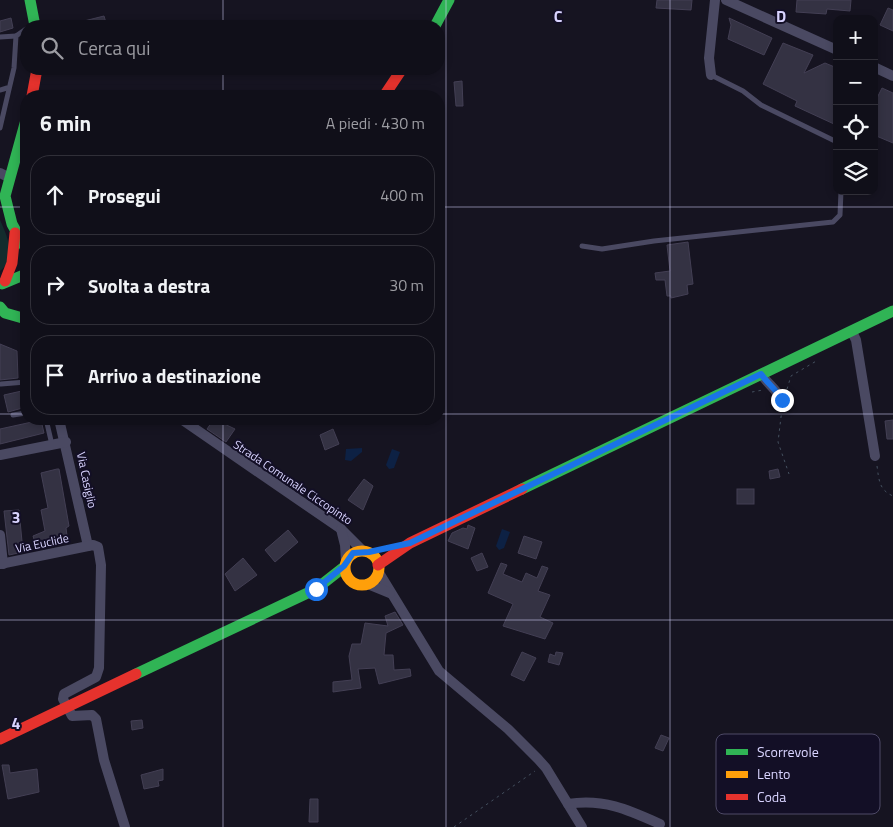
<!DOCTYPE html>
<html lang="it">
<meta charset="utf-8">
<style>
:root{--surface:#100f19;--page:#191822;--text:#f1f3f6;--muted:#9c9ca2;--line:#302f38}
body{margin:0;font-family:"Titillium Web",sans-serif;background:var(--page);color:var(--text)}
.controls{position:absolute;right:15px;top:15px;display:grid;overflow:hidden;border-radius:10px;box-shadow:0 2px 8px #0003}
.controls button{width:45px;height:45px;display:grid;place-items:center;padding:0;border:0;border-bottom:1px solid var(--line);background:var(--surface);color:var(--text);font:25px sans-serif}
.stop{position:absolute;width:15px;height:15px;margin:-11px;border:4px solid #1a73e8;border-radius:50%;background:#fff}
.stop.end{background:#1a73e8;border-color:#fff;box-shadow:0 1px 5px #0008}
.list{margin:0;padding:0;list-style:none}
h2{display:flex;justify-content:space-between;align-items:center;height:65px;margin:0;padding:0 20px;font-size:21px}
h2 small{font-size:16px;font-weight:400;color:var(--muted)}
.list li{display:grid;grid-template-columns:32px 1fr auto;gap:15px;align-items:center;box-sizing:border-box;height:80px;margin:0 10px 10px;padding:0 10px;border:1px solid var(--line);border-radius:20px}
.list b{display:block;font-size:19px;white-space:nowrap}
.list em{font-size:16px;font-style:normal;color:var(--muted)}
.icon{flex:none;width:28px;height:28px;fill:none;stroke:currentColor;stroke-width:2;stroke-linecap:round;stroke-linejoin:round}
.map{position:relative;flex:none;width:893px;height:827px;overflow:hidden}
.search{position:absolute;background:var(--surface);box-shadow:0 2px 8px #0003;left:20px;top:20px;width:425px;height:55px;display:flex;align-items:center;gap:12px;box-sizing:border-box;padding:0 18px;border-radius:20px;color:var(--muted);font-size:19px}
.panel{position:absolute;background:var(--surface);box-shadow:0 2px 8px #0003;left:20px;top:90px;width:425px;height:335px;border-radius:20px}
.map>svg:first-child{display:block}
.green{fill:#132c2d}
.water{fill:#0d2144}
.building{fill:#343243;stroke:#433f54}
.lines{fill:none;stroke-linecap:round;stroke-linejoin:round}
.path{stroke:#44505f;stroke-width:1;stroke-dasharray:2.5 4;stroke-linecap:butt}
.lane{stroke:#4a4962;stroke-width:5}
.street{stroke:#4a4962;stroke-width:10}
.fast{stroke:#30b455;stroke-width:11}
.slow{stroke:#ff9f0a;stroke-width:11}
.jam{stroke:#e5322d;stroke-width:11}
.route{stroke:#1a73e8;stroke-width:6}
.grid{fill:none;stroke:#d9d4ff;stroke-width:1;stroke-opacity:0.55}
.labels{text-anchor:middle;dominant-baseline:central;stroke-width:4;stroke-linejoin:round;paint-order:stroke}
.street-label{font-size:12px;fill:#d9d4ff;stroke:#130f26}
.key{fill:#130f26;stroke:#4e4a67;stroke-width:1}
.key-label{font-size:14px;fill:#d9d4ff}
.grid-label{font-size:16px;text-anchor:middle;font-weight:bold;fill:#d9d4ff;stroke:#130f26;stroke-width:4;stroke-linejoin:round;paint-order:stroke}
</style>
<div class="map">
<svg width="893" height="827" viewBox="0 0 893 827">
<rect width="100%" height="100%" fill="#161421"/>
<path class="green" d="M 0,220 C 7,235 17,258 0,271 Z"/>
<g class="water">
<polygon points="362,448 362,452 351,461 345,460 346,449"/>
<polygon points="392,449 400,452 394,468 389,469 386,465"/>
<polygon points="502,529 510,532 504,548 499,550 496,546"/>
</g>
<g class="building">
<polygon points="657,0 692,0 691,10 656,8"/>
<polygon points="797,0 851,0 850,11 827,9 826,14 796,12"/>
<polygon points="888,8 893,10 893,31 880,25"/>
<polygon points="104,16 107,26 72,26 72,24"/>
<polygon points="11,18 13,28 0,32 0,21"/>
<polygon points="729,18 772,38 764,55 728,39 731,25"/>
<polygon points="783,43 813,55 804,73 825,63 837,68 837,118 834,124 795,106 797,101 763,84"/>
<polygon points="462,81 463,106 456,106 454,82"/>
<polygon points="882,88 893,93 893,143 874,135 874,104"/>
<polygon points="688,242 693,284 687,285 688,294 671,298 671,296 667,296 665,280 656,280 655,273 670,271 667,245"/>
<polygon points="0,344 17,351 18,378 0,380"/>
<polygon points="26,390 26,407 8,412 4,395"/>
<polygon points="214,419 235,429 226,442 207,429"/>
<polygon points="41,420 44,433 0,444 0,429"/>
<polygon points="893,420 893,439 887,439 885,421"/>
<polygon points="333,429 339,444 325,450 320,435"/>
<polygon points="57,469 59,469 69,526 66,528 68,543 37,549 33,536 45,531 41,510 48,508 41,473"/>
<polygon points="778,469 780,477 770,479 769,471"/>
<polygon points="364,479 373,486 363,510 348,500"/>
<rect x="737" y="489" width="17" height="15"/>
<polygon points="19,510 23,552 9,555 4,511"/>
<polygon points="468,525 475,528 468,549 448,541 452,533 463,528 467,529"/>
<polygon points="288,530 298,542 275,562 265,550"/>
<polygon points="524,536 542,542 536,559 518,553"/>
<polygon points="482,553 488,567 477,571 471,558"/>
<polygon points="243,558 257,575 235,591 225,574"/>
<polygon points="501,563 507,565 503,574 522,582 526,573 537,578 542,566 548,568 538,591 550,595 540,617 553,623 545,639 503,626 513,604 488,593"/>
<polygon points="395,612 403,625 386,633 384,655 393,655 394,670 410,669 411,676 379,684 375,668 358,669 361,688 333,692 333,682 352,680 349,656 352,644 361,644 365,623 388,626 385,616"/>
<polygon points="522,652 536,658 524,681 511,675"/>
<polygon points="556,652 563,653 559,665 548,662 550,654 555,656"/>
<polygon points="142,720 143,728 132,730 131,721"/>
<polygon points="661,735 669,738 663,751 655,748"/>
<polygon points="2,765 9,765 10,773 37,769 39,792 8,799"/>
<polygon points="163,769 163,780 158,781 159,786 144,789 141,775"/>
<polygon points="310,799 318,799 318,822 309,822"/>
</g>
<g class="lines">
<g class="path">
<polyline points="787,389 791,376 818,360"/>
<polyline points="752,392 763,390"/>
<polyline points="782,409 778,442 789,474"/>
<path d="M 877,466 C 879,480 879,490 893,496"/>
<polyline points="454,827 535,771"/>
</g>
<g class="lane">
<polyline points="0,37 16,36"/>
<polyline points="711,75 743,91 761,105 837,142"/>
<polyline points="0,90 7,88"/>
<polyline points="0,128 14,68 16,36 26,29"/>
<polyline points="582,246 602,249 654,241 833,222 840,215 841,191"/>
<polyline points="1,384 26,382"/>
<polyline points="13,415 26,413"/>
<polyline points="46,419 52,445"/>
</g>
<g class="street">
<polyline points="726,0 837,50"/>
<polyline points="874,67 893,76"/>
<polyline points="711,75 709,58 715,0"/>
<polyline points="0,173 10,178"/>
<polyline points="852,332 856,340 875,456"/>
<path d="M 761,374 C 768,384 777,390 782,400"/>
<polyline points="59,419 88,546"/>
<polyline points="181,419 341,529 363,551"/>
<polyline points="0,455 66,442"/>
<polyline points="341,529 345,545 346,561"/>
<polyline points="0,535 3,564"/>
<polyline points="0,564 93,545 98,547 101,565 99,668 96,677 64,694 63,699 72,716 92,715 96,719 104,760 125,827"/>
<polyline points="378,571 439,671 508,729 538,759 546,768 582,827"/>
<polyline points="368,584 390,593"/>
<path d="M 568,804 C 603,798 629,810 660,824"/>
</g>
<g class="fast">
<polyline points="30,0 35,26"/>
<polyline points="435,26 449,0"/>
<polyline points="26,120 5,196 12,224 26,249"/>
<polyline points="2,284 26,274"/>
<polyline points="0,307 5,313 26,319"/>
<polyline points="522,489 893,311"/>
<polyline points="136,674 316,589 344,567"/>
</g>
<circle class="slow" cx="362" cy="568" r="17"/>
<g class="jam">
<polyline points="32,96 37,69"/>
<polyline points="384,96 402,69"/>
<polyline points="5,281 12,263 15,233"/>
<polyline points="378,565 410,543 522,489"/>
<polyline points="0,739 136,674"/>
</g>
</g>
<g class="lines">
<path class="route" d="M 316,589 L 344,566 L 353,553 L 369,552 L 410,543 L 761,374 C 768,384 777,390 782,400"/>
</g>
<path class="grid" d="M 223,0 L 223,26M 446,0 L 446,827M 670,0 L 670,827M 223,69 L 223,96M 0,207 L 26,207M 439,207 L 893,207M 0,414 L 26,414M 439,414 L 893,414M 223,419 L 223,827M 0,620 L 893,620"/>
<g class="labels">
<g class="street-label">
<text transform="translate(87 480) rotate(78)">Via Casiglio</text>
<text transform="translate(293 482) rotate(34)">Strada Comunale Ciccopinto</text>
<text transform="translate(42 543) rotate(-12)">Via Euclide</text>
</g>
</g>
<rect x="716" y="734" width="164" height="80" rx="8" class="key"/>
<rect x="726" y="749" width="22" height="6" fill="#30b455"/>
<rect x="726" y="771" width="22" height="7" fill="#ff9f0a"/>
<rect x="726" y="794" width="22" height="6" fill="#e5322d"/>
<g class="key-label">
<text x="757" y="757">Scorrevole</text>
<text x="757" y="779">Lento</text>
<text x="757" y="802">Coda</text>
</g>
<g class="grid-label">
<text x="558" y="22">C</text>
<text x="781" y="22">D</text>
<text x="16" y="523">3</text>
<text x="16" y="729">4</text>
</g>
</svg>
<div class="controls">
<button>+</button>
<button>−</button>
<button><svg class="icon" aria-label="locate" viewBox="0 0 24 24"><circle cx="12" cy="12" r="6"/><path d="M12 2v4M12 18v4M2 12h4M18 12h4"/></svg></button>
<button><svg class="icon" aria-label="layers" viewBox="0 0 24 24"><path d="M12 4l9 5-9 5-9-5zM3 14l9 5 9-5"/></svg></button>
</div>
<div class="stop" style="left:316px;top:589px"></div>
<div class="stop end" style="left:782px;top:400px"></div>
<div class="search"><svg class="icon" aria-label="search" viewBox="0 0 24 24"><circle cx="10" cy="10" r="6"/><path d="M15 15l6 6"/></svg>Cerca qui</div>
<section class="panel">
<h2>6 min<small>A piedi · 430 m</small></h2>
<ul class="list">
<li><svg class="icon" aria-label="ahead" viewBox="0 0 24 24"><path d="M12 20V5M6 11l6-6 6 6"/></svg><div><b>Prosegui</b></div><em>400 m</em></li>
<li><svg class="icon" aria-label="right" viewBox="0 0 24 24"><path d="M7 20v-9h11M14 6l5 5-5 5"/></svg><div><b>Svolta a destra</b></div><em>30 m</em></li>
<li><svg class="icon" aria-label="arrive" viewBox="0 0 24 24"><path d="M6 21V4h12l-3 4 3 4H6"/></svg><div><b>Arrivo a destinazione</b></div></li>
</ul>
</section>
</div>
